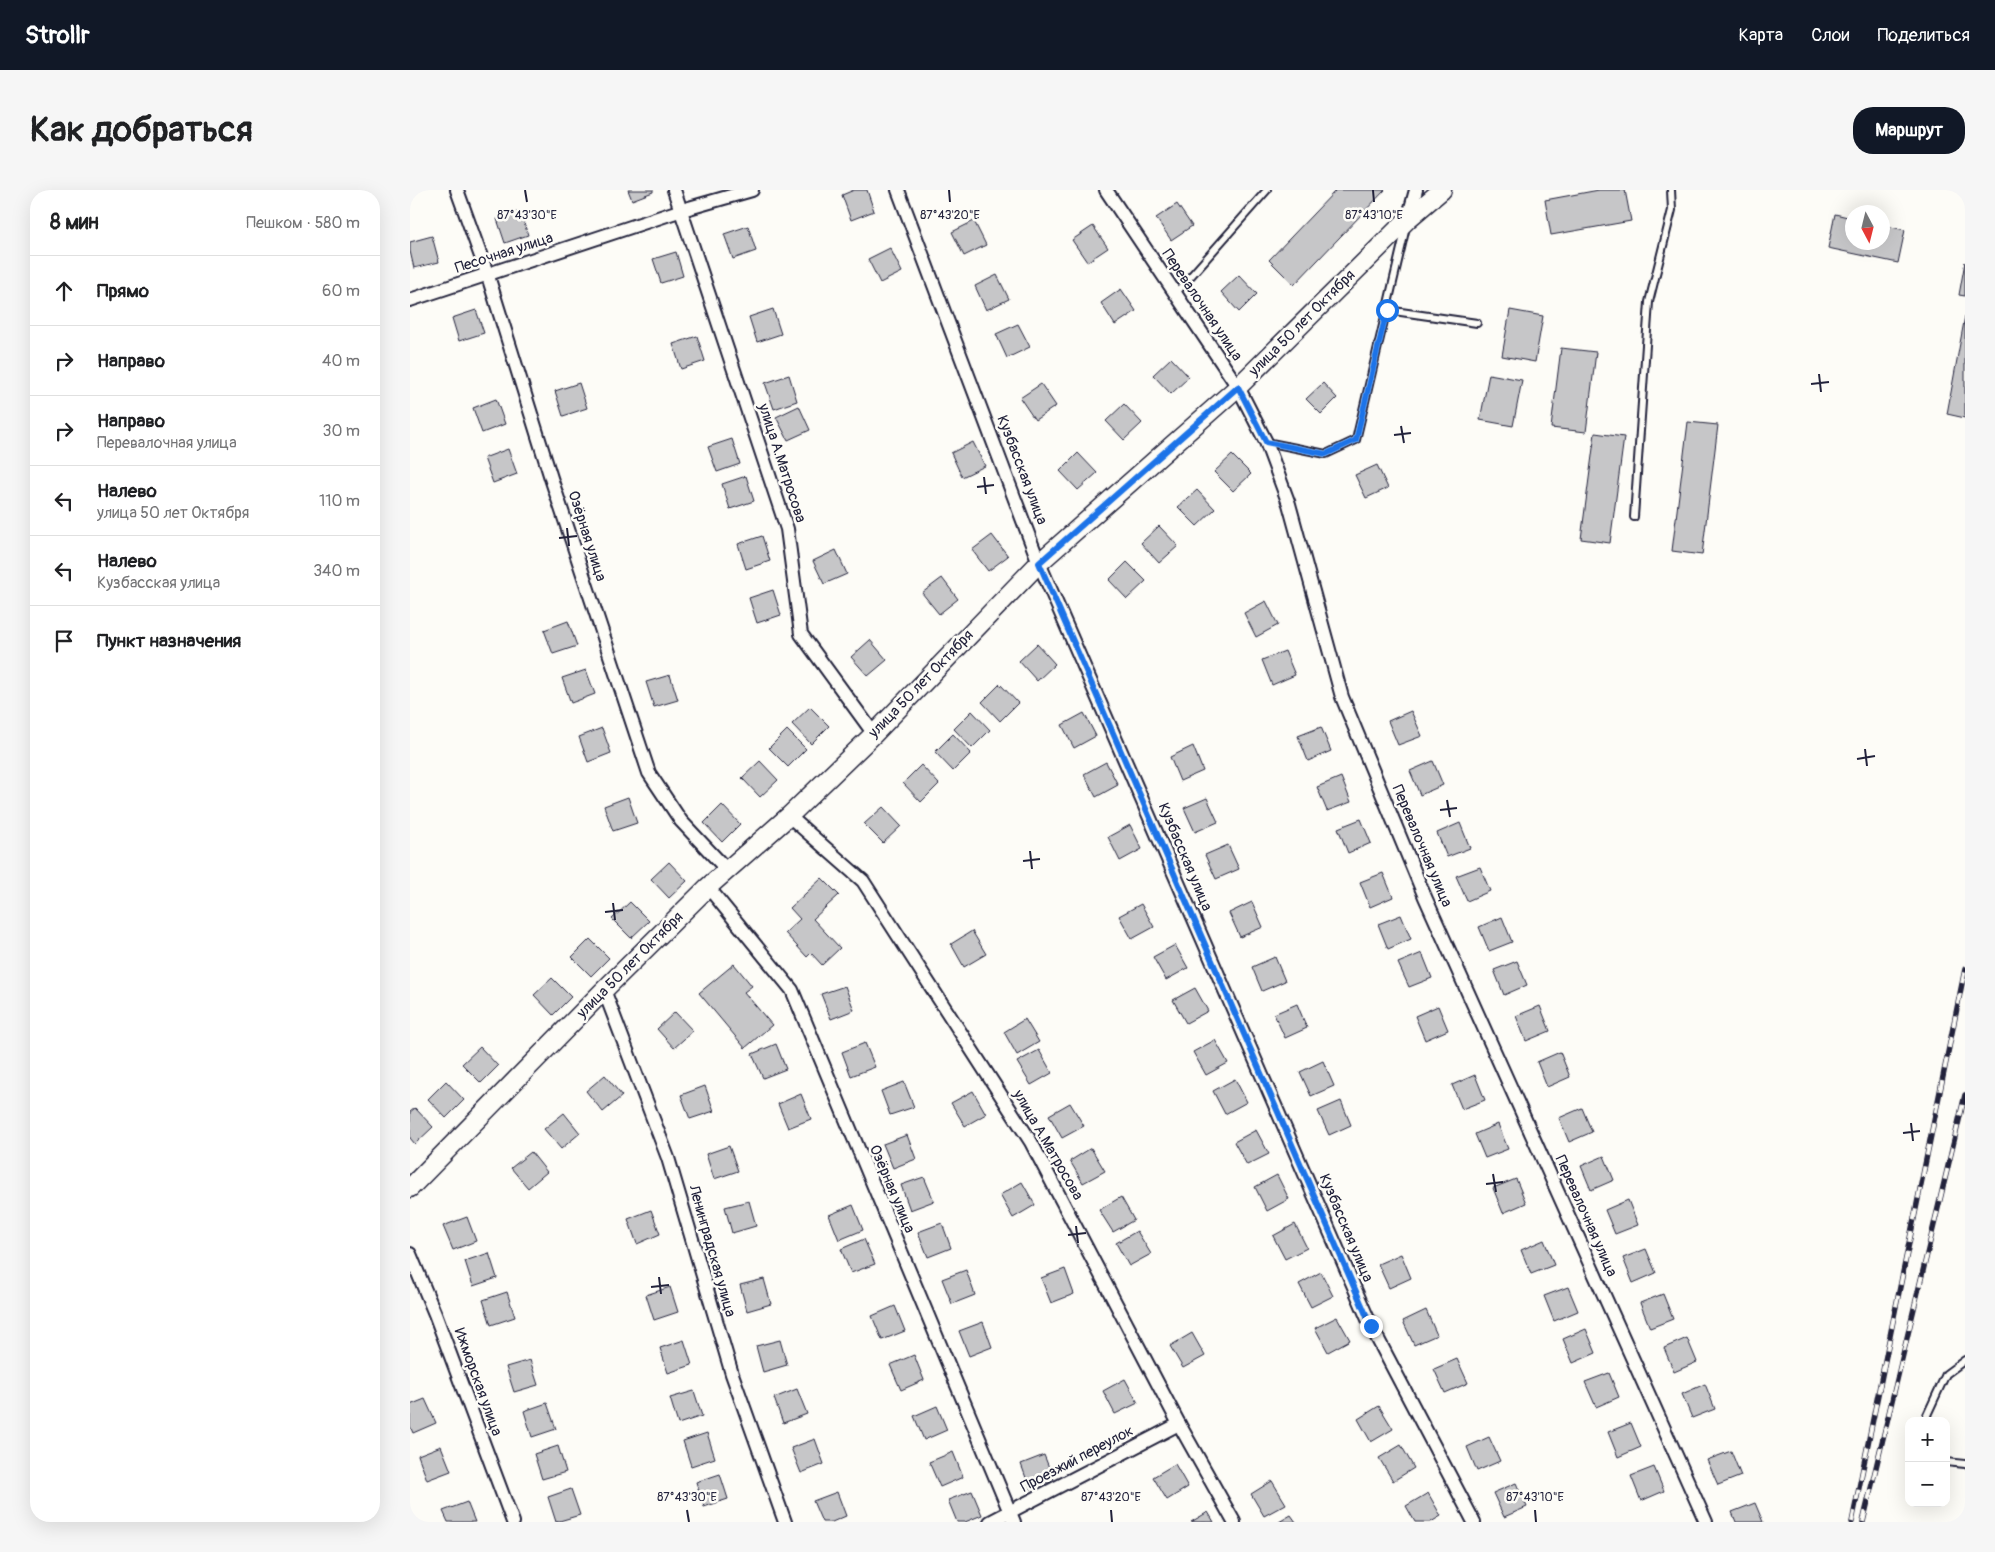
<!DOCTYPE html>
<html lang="ru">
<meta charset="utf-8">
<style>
:root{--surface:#fff;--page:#f6f6f6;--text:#202124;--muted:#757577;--line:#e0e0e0;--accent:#111827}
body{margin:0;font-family:Pangolin,sans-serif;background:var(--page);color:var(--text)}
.controls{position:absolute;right:15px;bottom:15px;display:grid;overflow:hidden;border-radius:10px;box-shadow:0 5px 20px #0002}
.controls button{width:45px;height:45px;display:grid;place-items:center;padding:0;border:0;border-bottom:1px solid var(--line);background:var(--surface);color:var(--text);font:25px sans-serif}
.compass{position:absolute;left:1435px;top:15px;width:45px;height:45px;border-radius:50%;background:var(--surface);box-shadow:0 5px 20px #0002;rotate:173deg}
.stop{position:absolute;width:15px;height:15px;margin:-11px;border:4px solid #1a73e8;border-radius:50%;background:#fff}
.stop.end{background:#1a73e8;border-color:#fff;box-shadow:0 1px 5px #0008}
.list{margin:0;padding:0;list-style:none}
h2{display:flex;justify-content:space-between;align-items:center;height:65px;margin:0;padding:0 20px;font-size:21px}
h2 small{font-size:16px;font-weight:400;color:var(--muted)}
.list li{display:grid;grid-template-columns:32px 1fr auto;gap:15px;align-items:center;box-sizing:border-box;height:70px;padding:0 20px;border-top:1px solid var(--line)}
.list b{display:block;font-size:19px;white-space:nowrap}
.list p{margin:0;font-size:16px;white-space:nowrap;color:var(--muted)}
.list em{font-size:16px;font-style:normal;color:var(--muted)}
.icon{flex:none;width:28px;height:28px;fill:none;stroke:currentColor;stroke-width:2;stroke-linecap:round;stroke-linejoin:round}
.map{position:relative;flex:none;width:1555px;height:1332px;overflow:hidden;border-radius:20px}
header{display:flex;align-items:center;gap:30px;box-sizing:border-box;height:70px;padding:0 25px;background:var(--accent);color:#fff}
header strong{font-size:24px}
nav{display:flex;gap:28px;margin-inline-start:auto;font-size:18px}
.intro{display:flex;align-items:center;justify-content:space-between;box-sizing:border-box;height:120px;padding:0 30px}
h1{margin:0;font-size:35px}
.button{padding:12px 22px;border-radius:20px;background:var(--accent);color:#fff;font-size:18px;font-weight:700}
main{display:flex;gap:30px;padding:0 30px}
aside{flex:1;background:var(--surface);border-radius:20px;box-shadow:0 5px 20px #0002}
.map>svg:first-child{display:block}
.building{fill:#c6c6c8;stroke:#22223b}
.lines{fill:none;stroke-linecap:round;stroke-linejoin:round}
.lane-casing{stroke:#22223b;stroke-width:10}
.street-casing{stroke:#22223b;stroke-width:16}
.secondary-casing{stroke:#22223b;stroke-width:21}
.lane{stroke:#fdfcf7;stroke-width:6}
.street{stroke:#fdfcf7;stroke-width:12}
.secondary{stroke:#fdfcf7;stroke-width:18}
.rail-casing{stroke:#22223b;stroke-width:5.5}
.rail{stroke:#fdfcf7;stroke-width:4;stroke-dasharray:11;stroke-linecap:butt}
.route{stroke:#1a73e8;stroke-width:6}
.ticks{fill:none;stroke:#22223b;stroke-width:2}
.labels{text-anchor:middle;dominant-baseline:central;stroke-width:5;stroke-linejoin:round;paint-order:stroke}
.street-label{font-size:15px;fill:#22223b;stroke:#fdfcf7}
.ticks-label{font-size:12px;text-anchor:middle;fill:#22223b;stroke:#fdfcf7;stroke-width:5;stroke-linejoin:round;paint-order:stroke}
</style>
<header>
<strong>Strollr</strong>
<nav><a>Карта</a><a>Слои</a><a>Поделиться</a></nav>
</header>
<div class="intro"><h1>Как добраться</h1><a class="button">Маршрут</a></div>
<main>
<aside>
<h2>8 мин<small>Пешком · 580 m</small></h2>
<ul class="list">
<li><svg class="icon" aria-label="ahead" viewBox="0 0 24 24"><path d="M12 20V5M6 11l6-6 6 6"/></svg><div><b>Прямо</b></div><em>60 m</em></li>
<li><svg class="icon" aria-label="right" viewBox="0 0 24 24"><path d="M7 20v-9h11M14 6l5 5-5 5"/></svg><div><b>Направо</b></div><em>40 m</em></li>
<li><svg class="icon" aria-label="right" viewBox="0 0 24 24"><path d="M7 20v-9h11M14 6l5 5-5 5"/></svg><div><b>Направо</b><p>Перевалочная улица</p></div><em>30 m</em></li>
<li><svg class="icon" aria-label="left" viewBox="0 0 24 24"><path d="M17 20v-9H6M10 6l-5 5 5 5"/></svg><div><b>Налево</b><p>улица 50 лет Октября</p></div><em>110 m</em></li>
<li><svg class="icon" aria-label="left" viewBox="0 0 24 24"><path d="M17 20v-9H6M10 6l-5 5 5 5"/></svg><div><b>Налево</b><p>Кузбасская улица</p></div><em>340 m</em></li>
<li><svg class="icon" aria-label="arrive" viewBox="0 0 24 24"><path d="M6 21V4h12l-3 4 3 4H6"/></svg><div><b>Пункт назначения</b></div></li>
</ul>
</aside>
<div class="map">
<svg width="1555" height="1332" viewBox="0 0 1555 1332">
<rect width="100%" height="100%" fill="#fdfcf7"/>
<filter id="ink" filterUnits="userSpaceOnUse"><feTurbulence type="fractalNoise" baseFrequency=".02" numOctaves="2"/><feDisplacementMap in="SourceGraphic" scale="10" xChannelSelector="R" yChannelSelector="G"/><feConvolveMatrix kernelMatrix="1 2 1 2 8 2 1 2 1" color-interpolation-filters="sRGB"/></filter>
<g filter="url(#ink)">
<g class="building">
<polygon points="218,0 243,0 243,2 222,10"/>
<polygon points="444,0 457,0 464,21 441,30 432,5"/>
<polygon points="926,0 975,0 884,95 859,70"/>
<polygon points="1189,0 1215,0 1221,31 1141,45 1135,10"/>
<polygon points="767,14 782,36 761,50 746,28"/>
<polygon points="110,21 118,45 95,53 87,29"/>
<polygon points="1425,24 1442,28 1442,52 1472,52 1472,35 1495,40 1488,73 1418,58"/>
<polygon points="564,31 576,55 554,66 542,42"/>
<polygon points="338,36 346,61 323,69 314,44"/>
<polygon points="683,36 698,58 677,72 662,50"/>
<polygon points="22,46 29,72 4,78 0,61 0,52"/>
<polygon points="480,58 492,82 470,93 458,69"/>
<polygon points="266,62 273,86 251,93 243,69"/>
<polygon points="1555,72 1555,106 1549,105"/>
<polygon points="587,85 599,109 576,120 565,96"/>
<polygon points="829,85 847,104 829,122 811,102"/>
<polygon points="711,99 726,121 705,135 691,113"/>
<polygon points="363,119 371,144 347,152 339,127"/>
<polygon points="66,120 74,143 49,151 42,128"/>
<polygon points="1100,120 1133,126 1125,172 1092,166"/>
<polygon points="1555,126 1555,228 1537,224"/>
<polygon points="608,134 620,157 597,168 586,144"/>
<polygon points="287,146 295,171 271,179 263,154"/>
<polygon points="1151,158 1186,162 1176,242 1141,238"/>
<polygon points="761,168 779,187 761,204 743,185"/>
<polygon points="1079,184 1112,190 1103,236 1070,230"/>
<polygon points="379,185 387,211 364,219 355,193"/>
<polygon points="169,193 177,218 153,226 145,201"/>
<polygon points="913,193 927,208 911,224 896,209"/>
<polygon points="631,194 646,216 625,230 610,208"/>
<polygon points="86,209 95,234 72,243 63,218"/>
<polygon points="714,214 732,233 714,250 696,231"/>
<polygon points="389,216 400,240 378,250 366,227"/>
<polygon points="1278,232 1308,235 1292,365 1262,361"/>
<polygon points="1185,243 1214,247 1200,353 1171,349"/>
<polygon points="322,249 330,274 307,282 298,257"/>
<polygon points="563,252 575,276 552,287 541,263"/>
<polygon points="98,259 107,284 83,293 74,268"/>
<polygon points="668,263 687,283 668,300 650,281"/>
<polygon points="822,265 841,284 823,301 804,282"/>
<polygon points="967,275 978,298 956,308 945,285"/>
<polygon points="336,286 344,311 320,319 312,294"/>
<polygon points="787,300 805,319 787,336 768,317"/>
<polygon points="749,336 768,356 749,373 731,353"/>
<polygon points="582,345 598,366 578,381 562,360"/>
<polygon points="352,346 360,371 336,379 328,354"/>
<polygon points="426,360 437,384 414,394 403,371"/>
<polygon points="717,372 736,391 717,409 699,390"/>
<polygon points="532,388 548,409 529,424 512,403"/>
<polygon points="363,400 371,425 347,433 339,408"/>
<polygon points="856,411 868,435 846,447 834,423"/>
<polygon points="158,431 167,456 143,464 134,440"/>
<polygon points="460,450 477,470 458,486 441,467"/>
<polygon points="627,454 645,474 627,491 609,471"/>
<polygon points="875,461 885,485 862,495 852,470"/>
<polygon points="176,480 185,504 161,513 152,488"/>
<polygon points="260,485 268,510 244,517 236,492"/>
<polygon points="590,494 608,513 590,531 572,512"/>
<polygon points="400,517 419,536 401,554 382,534"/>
<polygon points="562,521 580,540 562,558 544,539"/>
<polygon points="1001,521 1012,546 988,555 978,531"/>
<polygon points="674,523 686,546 664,558 652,535"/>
<polygon points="911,537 921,561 898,571 888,546"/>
<polygon points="192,538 201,563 178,572 169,547"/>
<polygon points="377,540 396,559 378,577 359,558"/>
<polygon points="543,544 561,563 543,581 525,562"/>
<polygon points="783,556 793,581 770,591 760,567"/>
<polygon points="350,571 368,590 350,607 332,588"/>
<polygon points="1023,571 1033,595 1010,605 1000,581"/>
<polygon points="696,572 708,595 686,607 674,584"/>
<polygon points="511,575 529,594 511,612 493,593"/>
<polygon points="931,587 941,612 917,621 907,597"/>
<polygon points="218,607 227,633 203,641 194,616"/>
<polygon points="797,608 808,632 785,642 774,618"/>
<polygon points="312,615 330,634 312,652 294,633"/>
<polygon points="473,617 491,636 473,653 454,634"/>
<polygon points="951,629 961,653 938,663 928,638"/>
<polygon points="1050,633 1060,658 1037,667 1027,643"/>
<polygon points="720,635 732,659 710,671 698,647"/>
<polygon points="818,655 829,679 806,689 795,665"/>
<polygon points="259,672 277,691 259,708 241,689"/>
<polygon points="1070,677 1080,701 1057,711 1046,686"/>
<polygon points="973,683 983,707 960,717 950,692"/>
<polygon points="412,688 429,705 403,729 430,758 412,775 401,763 397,767 375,743 390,729 380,718"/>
<polygon points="220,712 239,731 221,748 202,729"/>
<polygon points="842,712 853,737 830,747 819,723"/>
<polygon points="731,714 744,737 722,749 709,726"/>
<polygon points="991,725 1001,749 978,759 968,734"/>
<polygon points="1092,727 1102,752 1079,761 1069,737"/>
<polygon points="562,741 576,764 554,777 541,754"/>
<polygon points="180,749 199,768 181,786 162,767"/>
<polygon points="765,755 778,778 756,790 743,767"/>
<polygon points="1012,763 1022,788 999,797 988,773"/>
<polygon points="865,767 875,791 852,801 842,777"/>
<polygon points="1107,771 1117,795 1094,805 1084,780"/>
<polygon points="324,774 342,796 334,802 362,835 335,858 289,803"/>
<polygon points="142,788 161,807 143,825 124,805"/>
<polygon points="435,796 444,820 421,829 411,804"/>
<polygon points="785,798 798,821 776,833 763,810"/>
<polygon points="887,814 897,838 875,848 864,824"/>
<polygon points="1028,816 1038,840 1015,850 1005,826"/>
<polygon points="1130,816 1140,841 1116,851 1106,826"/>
<polygon points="265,822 283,841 264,858 247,839"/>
<polygon points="615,829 629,852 607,865 594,842"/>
<polygon points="805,850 818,873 796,885 783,862"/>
<polygon points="455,853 465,877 441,886 432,862"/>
<polygon points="366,854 376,879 353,888 342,864"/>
<polygon points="70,857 88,876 71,893 52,874"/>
<polygon points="629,860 642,883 621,895 607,872"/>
<polygon points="1150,862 1160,887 1137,897 1127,872"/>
<polygon points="913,871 924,896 901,906 890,882"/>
<polygon points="195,885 212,906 193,922 176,901"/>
<polygon points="1065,885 1075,910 1052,919 1042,895"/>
<polygon points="825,889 837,912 815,924 803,901"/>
<polygon points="36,891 54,910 36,928 18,909"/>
<polygon points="494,892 504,917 480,925 471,901"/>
<polygon points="295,896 304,921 280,929 271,905"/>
<polygon points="563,901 576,924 555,936 541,913"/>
<polygon points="391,904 401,929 378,938 368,914"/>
<polygon points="931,911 941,935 919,945 908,921"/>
<polygon points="660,913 674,936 652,948 639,925"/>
<polygon points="5,918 23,937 5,954 0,948 0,922"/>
<polygon points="1172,918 1182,942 1159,952 1149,928"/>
<polygon points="154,923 170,943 151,959 134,939"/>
<polygon points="1088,934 1098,959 1075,968 1065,944"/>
<polygon points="846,940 859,964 837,975 824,952"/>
<polygon points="497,945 506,969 483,978 473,954"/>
<polygon points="319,956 328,981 304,989 296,964"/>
<polygon points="681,958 695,981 673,993 660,971"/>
<polygon points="121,962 137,982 118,998 101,978"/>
<polygon points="1194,966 1204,990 1181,1000 1171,976"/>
<polygon points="867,985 879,1009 857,1021 845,997"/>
<polygon points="514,987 524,1011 500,1020 491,995"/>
<polygon points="1106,989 1116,1013 1093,1023 1083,998"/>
<polygon points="612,992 625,1015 603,1028 590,1005"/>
<polygon points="711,1007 724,1030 703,1042 689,1020"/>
<polygon points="1218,1010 1228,1035 1205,1044 1195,1020"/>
<polygon points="339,1011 346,1036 322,1043 315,1017"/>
<polygon points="443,1015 453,1040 429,1050 419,1025"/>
<polygon points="241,1020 250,1044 227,1054 218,1029"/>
<polygon points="57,1027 66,1051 43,1060 33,1036"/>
<polygon points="532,1033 541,1058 518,1067 508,1042"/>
<polygon points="885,1034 897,1058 875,1069 863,1046"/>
<polygon points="727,1041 741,1064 719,1076 706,1053"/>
<polygon points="454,1049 465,1074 441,1083 431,1059"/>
<polygon points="1134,1050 1144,1075 1121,1084 1111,1060"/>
<polygon points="1236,1059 1246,1083 1223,1093 1213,1068"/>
<polygon points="79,1063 87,1088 63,1096 55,1071"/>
<polygon points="991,1064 1001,1088 979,1098 968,1074"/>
<polygon points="655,1079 664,1104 641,1113 631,1088"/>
<polygon points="556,1080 565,1105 542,1114 532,1089"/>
<polygon points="911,1082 923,1106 901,1117 889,1094"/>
<polygon points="354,1089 361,1114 337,1121 330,1095"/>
<polygon points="260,1097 268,1122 244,1130 236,1105"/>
<polygon points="1158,1097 1168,1121 1144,1131 1134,1106"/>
<polygon points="97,1102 105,1127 81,1135 73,1110"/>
<polygon points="1253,1104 1263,1129 1240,1138 1230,1113"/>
<polygon points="485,1116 495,1141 472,1150 462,1126"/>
<polygon points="1016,1120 1027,1145 1004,1155 993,1131"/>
<polygon points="927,1127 940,1150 918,1162 905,1138"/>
<polygon points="573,1132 582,1157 559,1166 549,1141"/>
<polygon points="1176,1139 1186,1163 1163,1173 1153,1149"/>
<polygon points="782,1143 795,1166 773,1178 760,1156"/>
<polygon points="1277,1148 1287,1172 1264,1182 1254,1158"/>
<polygon points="274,1150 282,1175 258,1183 250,1158"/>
<polygon points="370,1150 377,1175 353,1182 346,1156"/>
<polygon points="504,1165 514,1190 491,1200 480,1175"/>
<polygon points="1047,1169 1058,1193 1035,1203 1024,1179"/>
<polygon points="120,1170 128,1195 104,1202 96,1177"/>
<polygon points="1199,1183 1209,1207 1186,1217 1175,1192"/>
<polygon points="715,1189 728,1213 705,1224 693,1201"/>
<polygon points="1295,1194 1305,1219 1282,1228 1272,1204"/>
<polygon points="387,1199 397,1224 373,1233 364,1208"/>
<polygon points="284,1201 292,1226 268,1234 260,1208"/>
<polygon points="15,1209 26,1233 3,1243 0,1236 0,1215"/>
<polygon points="137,1213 146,1239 122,1247 114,1221"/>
<polygon points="527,1216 537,1240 514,1250 504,1226"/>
<polygon points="969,1216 983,1239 961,1252 948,1229"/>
<polygon points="1221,1233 1231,1257 1208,1267 1198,1242"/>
<polygon points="297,1243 305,1268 281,1276 273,1251"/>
<polygon points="1079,1247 1090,1271 1067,1281 1057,1257"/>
<polygon points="405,1249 414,1274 391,1283 381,1258"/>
<polygon points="991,1255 1004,1278 983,1291 969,1268"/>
<polygon points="31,1256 41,1281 17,1290 8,1265"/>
<polygon points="148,1256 156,1282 132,1289 124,1264"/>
<polygon points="1321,1261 1331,1286 1308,1295 1297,1270"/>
<polygon points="543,1262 553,1287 530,1297 519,1272"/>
<polygon points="634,1265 644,1290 620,1299 611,1274"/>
<polygon points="765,1274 778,1297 757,1310 743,1287"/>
<polygon points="1244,1277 1254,1301 1231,1311 1221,1286"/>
<polygon points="310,1284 318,1309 294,1317 286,1292"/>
<polygon points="862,1291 876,1314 854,1326 841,1304"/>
<polygon points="1106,1293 1117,1317 1094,1327 1083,1303"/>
<polygon points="161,1299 170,1325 146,1332 138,1307"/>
<polygon points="562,1301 572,1325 555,1332 547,1332 538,1310"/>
<polygon points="427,1302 436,1326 422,1332 412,1332 403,1311"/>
<polygon points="1018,1303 1031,1326 1021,1332 1005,1332 996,1316"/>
<polygon points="57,1312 65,1332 38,1332 33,1321"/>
<polygon points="1345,1313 1353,1332 1326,1332 1322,1322"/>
<polygon points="798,1322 804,1332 781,1332"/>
<polygon points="881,1325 886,1332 869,1332"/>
</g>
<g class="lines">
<defs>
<g id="lane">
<polyline points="765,104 857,0"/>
<polyline points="977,120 1067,133"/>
<polyline points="856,252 916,264 946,250 996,37"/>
<polyline points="1224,327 1239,112 1262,20 1261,0"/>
<polyline points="1518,1231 1517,1225 1536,1184 1555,1170"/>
<polyline points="1536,1272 1555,1274"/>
</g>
<g id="street">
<polyline points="47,0 78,86 141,288 239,583 271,631 318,681"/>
<polyline points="264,0 377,339 391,444 464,544"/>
<polyline points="488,0 629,373 961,1136 1064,1332"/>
<polyline points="696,0 828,197 856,252 879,314 932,507 1015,707 1296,1332"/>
<polyline points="998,29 1006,0"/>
<polyline points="0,110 272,20 342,0"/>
<polyline points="379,626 453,691 621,952 769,1234 824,1332"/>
<polyline points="298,697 382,800 604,1332"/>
<polyline points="194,800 258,968 322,1184 375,1332"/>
<polyline points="0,1064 25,1124 103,1332"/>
<polyline points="580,1332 769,1234"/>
</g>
<polyline id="secondary" points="0,998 194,800 298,697 379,626 464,544 629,373 828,197 998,29 1032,0"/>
</defs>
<use href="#lane" class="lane-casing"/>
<use href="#street" class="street-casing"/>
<use href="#secondary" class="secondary-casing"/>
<use href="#lane" class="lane"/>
<use href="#street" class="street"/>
<use href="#secondary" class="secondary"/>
<defs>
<g id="rail">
<polyline points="1442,1332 1555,779"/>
<polyline points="1453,1332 1555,905"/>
</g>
</defs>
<use href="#rail" class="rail-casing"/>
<use href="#rail" class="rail"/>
</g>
</g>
<g class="lines" filter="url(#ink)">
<polyline class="route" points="961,1136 629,373 828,197 856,252 916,264 946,250 977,120"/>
</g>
<path class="ticks" d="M 115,0 L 117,12M 539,0 L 540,12M 963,0 L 964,12M 1409,184 L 1411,202M 1401,194 L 1419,192M 991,236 L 994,253M 984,245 L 1001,243M 574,287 L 576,304M 567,297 L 584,295M 157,338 L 159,356M 149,348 L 167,346M 1455,559 L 1457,576M 1447,569 L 1465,566M 1037,610 L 1040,627M 1030,620 L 1047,618M 620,661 L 622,679M 613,671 L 630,669M 203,713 L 205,730M 195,722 L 213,720M 1501,933 L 1503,951M 1493,943 L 1510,941M 1083,984 L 1086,1002M 1076,994 L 1093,992M 666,1036 L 668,1053M 658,1045 L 676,1043M 249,1087 L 251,1104M 241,1097 L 259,1095M 277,1320 L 279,1332M 701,1320 L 702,1332M 1125,1320 L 1126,1332"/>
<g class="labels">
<g class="street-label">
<text transform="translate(94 63) rotate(-18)">Песочная улица</text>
<text transform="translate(792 115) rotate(56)">Перевалочная улица</text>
<text transform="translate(892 133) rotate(-45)">улица 50 лет Октября</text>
<text transform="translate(372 273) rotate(72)">улица А.Матросова</text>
<text transform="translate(612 280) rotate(69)">Кузбасская улица</text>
<text transform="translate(177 346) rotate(72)">Озёрная улица</text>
<text transform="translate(511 494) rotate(-46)">улица 50 лет Октября</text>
<text transform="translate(1012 656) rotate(67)">Перевалочная улица</text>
<text transform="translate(775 667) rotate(67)">Кузбасская улица</text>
<text transform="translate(220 775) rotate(-45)">улица 50 лет Октября</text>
<text transform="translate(638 955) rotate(60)">улица А.Матросова</text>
<text transform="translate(482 999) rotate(67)">Озёрная улица</text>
<text transform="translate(1176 1026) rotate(66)">Перевалочная улица</text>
<text transform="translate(936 1038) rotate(67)">Кузбасская улица</text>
<text transform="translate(302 1061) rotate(74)">Ленинградская улица</text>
<text transform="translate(68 1192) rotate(70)">Ижморская улица</text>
<text transform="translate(667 1269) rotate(-28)">Проезжий переулок</text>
</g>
</g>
<g class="ticks-label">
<text x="117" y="29">87°43'30"E</text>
<text x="540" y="29">87°43'20"E</text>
<text x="964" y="29">87°43'10"E</text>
<text x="277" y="1311">87°43'30"E</text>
<text x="701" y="1311">87°43'20"E</text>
<text x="1125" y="1311">87°43'10"E</text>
</g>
</svg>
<div class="controls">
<button>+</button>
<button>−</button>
</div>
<svg class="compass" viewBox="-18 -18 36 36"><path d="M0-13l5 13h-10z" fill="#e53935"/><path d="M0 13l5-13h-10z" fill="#757577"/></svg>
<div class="stop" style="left:977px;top:120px"></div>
<div class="stop end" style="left:961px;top:1136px"></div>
</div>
</main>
